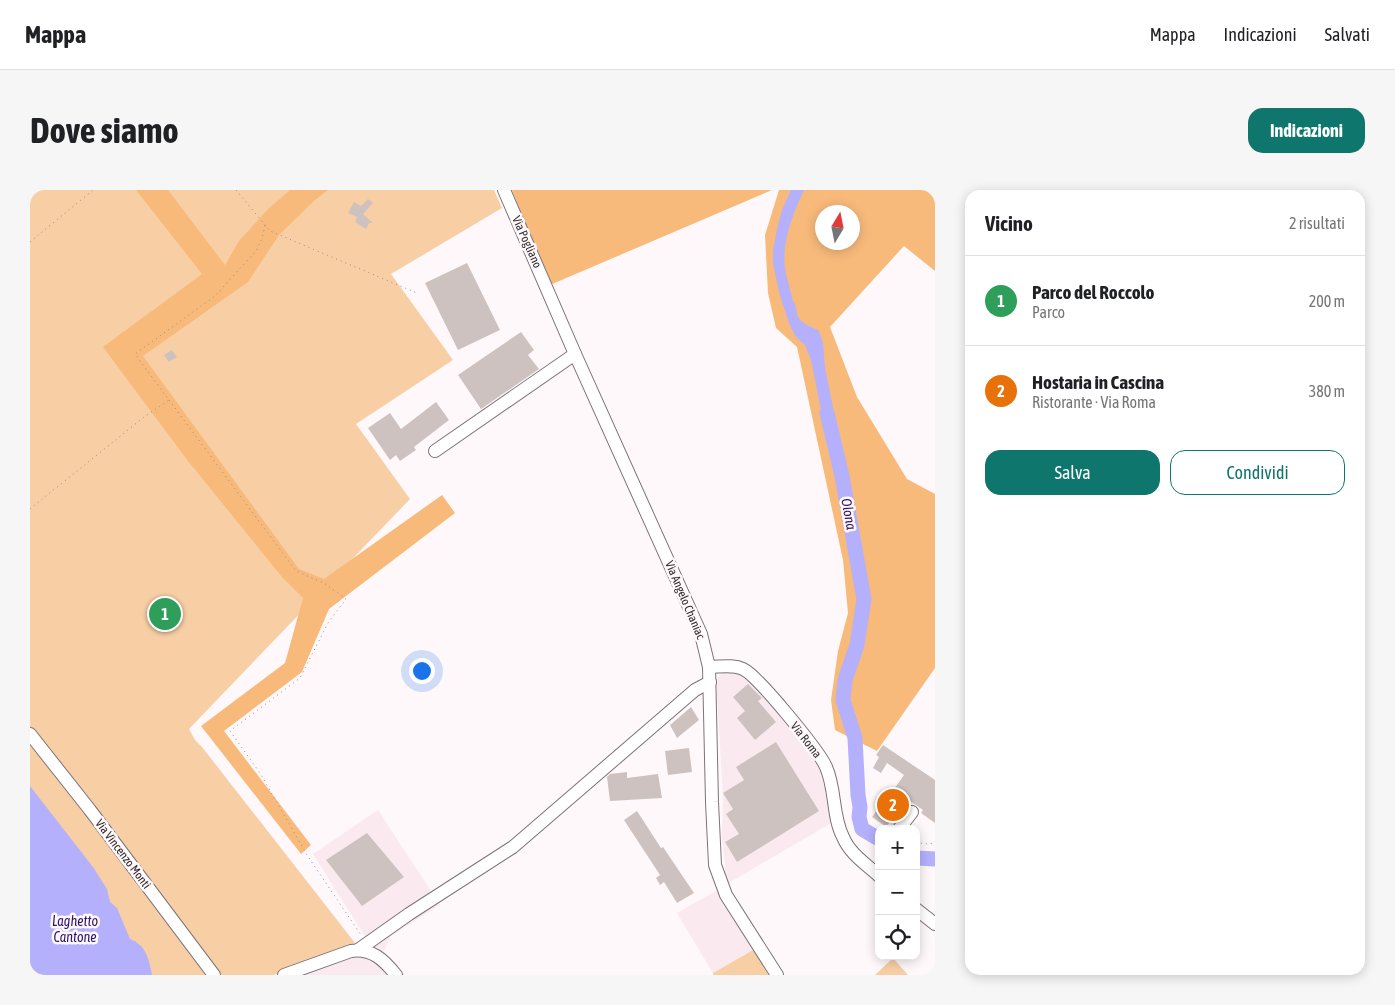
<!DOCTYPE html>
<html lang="it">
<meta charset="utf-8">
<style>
:root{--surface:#fff;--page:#f6f6f6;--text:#202124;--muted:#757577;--line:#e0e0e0;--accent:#0f766e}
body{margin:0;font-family:"Asap Condensed",sans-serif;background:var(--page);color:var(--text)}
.controls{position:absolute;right:15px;bottom:15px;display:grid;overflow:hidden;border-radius:10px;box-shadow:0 2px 12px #0003}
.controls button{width:45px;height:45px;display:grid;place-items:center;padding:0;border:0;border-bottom:1px solid var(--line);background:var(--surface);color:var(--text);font:25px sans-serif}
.compass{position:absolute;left:785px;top:15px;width:45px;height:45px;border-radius:50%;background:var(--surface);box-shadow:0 2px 12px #0003;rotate:10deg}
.you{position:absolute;left:391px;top:480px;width:18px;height:18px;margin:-12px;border:4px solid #fff;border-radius:50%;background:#1a73e8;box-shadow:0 0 0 8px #1a73e833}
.badge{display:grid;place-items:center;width:32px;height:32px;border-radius:50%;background:var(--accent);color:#fff;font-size:16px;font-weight:700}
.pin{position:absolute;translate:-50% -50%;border:2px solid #fff;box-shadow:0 1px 5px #0006}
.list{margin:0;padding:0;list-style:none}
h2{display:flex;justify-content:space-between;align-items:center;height:65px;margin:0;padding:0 20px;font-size:21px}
h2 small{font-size:16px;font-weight:400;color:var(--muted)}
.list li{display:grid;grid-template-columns:32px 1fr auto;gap:15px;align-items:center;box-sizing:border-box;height:90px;padding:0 20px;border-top:1px solid var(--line)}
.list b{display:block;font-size:19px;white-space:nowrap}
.list p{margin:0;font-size:16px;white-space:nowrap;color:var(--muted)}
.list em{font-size:16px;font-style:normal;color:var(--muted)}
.actions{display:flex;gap:10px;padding:15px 20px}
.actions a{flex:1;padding:11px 0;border:1px solid var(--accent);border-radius:15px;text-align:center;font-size:18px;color:var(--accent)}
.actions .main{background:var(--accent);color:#fff}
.icon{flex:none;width:28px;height:28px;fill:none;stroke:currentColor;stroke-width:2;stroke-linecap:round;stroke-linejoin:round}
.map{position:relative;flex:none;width:905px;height:785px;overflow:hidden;border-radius:15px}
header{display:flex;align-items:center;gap:30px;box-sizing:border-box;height:70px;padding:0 25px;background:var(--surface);border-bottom:1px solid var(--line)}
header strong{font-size:24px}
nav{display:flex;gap:28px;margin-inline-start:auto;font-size:18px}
.intro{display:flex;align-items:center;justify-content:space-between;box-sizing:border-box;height:120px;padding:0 30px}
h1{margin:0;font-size:35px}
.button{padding:12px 22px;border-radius:15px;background:var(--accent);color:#fff;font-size:18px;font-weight:700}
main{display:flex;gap:30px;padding:0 30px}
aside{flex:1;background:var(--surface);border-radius:15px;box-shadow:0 2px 12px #0003}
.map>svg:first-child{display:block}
.built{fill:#faeaef}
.green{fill:#f8cea5}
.forest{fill:#f8ba7b;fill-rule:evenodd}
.water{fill:#b4b0fc}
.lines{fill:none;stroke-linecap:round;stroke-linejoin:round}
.river{stroke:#b4b0fc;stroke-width:15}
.building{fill:#cdc2c0}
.minor-casing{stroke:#7d7377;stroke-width:14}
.path{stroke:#928d8e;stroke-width:1;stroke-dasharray:1 4;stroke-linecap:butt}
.minor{stroke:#fff;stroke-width:12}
.labels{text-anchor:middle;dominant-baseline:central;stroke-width:5;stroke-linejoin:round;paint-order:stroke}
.street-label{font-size:12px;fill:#2e2a2b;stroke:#fff8fa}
.water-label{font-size:14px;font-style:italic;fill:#291268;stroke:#fff8fa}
</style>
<header>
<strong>Mappa</strong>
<nav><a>Mappa</a><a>Indicazioni</a><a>Salvati</a></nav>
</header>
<div class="intro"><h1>Dove siamo</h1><a class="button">Indicazioni</a></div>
<main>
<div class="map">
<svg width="905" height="785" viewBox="0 0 905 785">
<rect width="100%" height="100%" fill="#fff8fa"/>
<g class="built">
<polygon points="701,480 717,484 770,548 788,574 796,602 803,632 697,694 692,649 693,605 686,490 692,483"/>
<polygon points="348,620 410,715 361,746 353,763 366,774 375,785 253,785 330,753 336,748 283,664"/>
<polygon points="691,698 728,757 683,783 647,723"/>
</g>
<g class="green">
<polygon points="0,0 464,0 472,18 361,84 423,170 326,234 380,309 159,539 165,550 172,557 325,753 244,785 188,785 118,705 116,706 178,785 0,785"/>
<polygon points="723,760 739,785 683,785 683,783"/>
<polygon points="863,768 878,785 845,785"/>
</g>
<g class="forest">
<polygon points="106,0 138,0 195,75 209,51 238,19 260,0 298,0 285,10 249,45 218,92 113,166 269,379 294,389 412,305 425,323 299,419 272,482 194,541 281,655 271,664 171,536 255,473 273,408 252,387 158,271 73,157 172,84"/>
<polygon points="482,0 742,0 520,95"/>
<path d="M 749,0 L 905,0 L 905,81 L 874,56 L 800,137 L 827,207 L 877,289 L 905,304 L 905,478 L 847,561 L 805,540 L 801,510 L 808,461 L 818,423 L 813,370 L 767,157 L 746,138 L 738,103 L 735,45 ZM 792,22 L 822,22 L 822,52 L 792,52 Z"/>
</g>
<g class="water">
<path d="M 761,0 L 774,0 C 762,26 750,55 756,84 C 758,93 761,102 763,111 C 767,116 766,121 768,127 C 773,135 781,136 789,141 L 793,153 L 795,177 L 807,238 L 796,245 L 781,170 L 775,155 L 765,146 L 759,133 L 750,106 L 743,74 L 743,59 L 748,35 L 752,20 Z"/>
<path d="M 0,596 L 63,677 L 77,699 L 80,712 L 87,718 L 100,749 C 116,755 119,769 122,785 L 0,785 Z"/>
</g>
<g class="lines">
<g class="river">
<polyline points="797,223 812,286 834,409 827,455 815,490 813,510 825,548 828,605 830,617 829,627 832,639 849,649"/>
<polyline points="886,668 905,669"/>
</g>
</g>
<g class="building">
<polygon points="338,9 343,13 333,24 343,33 339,33 336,39 325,32 327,27 318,23 324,12 331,16"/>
<polygon points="437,73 470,140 428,160 395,93"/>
<polygon points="491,142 504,160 498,165 509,179 451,219 428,185"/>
<polygon points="142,160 147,167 139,172 134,165"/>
<polygon points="406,212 419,230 384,257 386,260 370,271 366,265 360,270 338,238 360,223 371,239"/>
<polygon points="718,494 732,508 728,511 746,532 725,550 707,528 715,521 703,507"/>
<polygon points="661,517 669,530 647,548 640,535"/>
<polygon points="746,552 789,621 707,672 695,652 709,644 696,624 703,619 693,603 714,590 706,577"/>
<polygon points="853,555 905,590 905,633 891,623 893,620 877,609 856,637 842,627 850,616 854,620 868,602 864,599 874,585 857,573 851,583 843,578 849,567 846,565"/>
<polygon points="659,558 662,582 638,585 635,561"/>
<polygon points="597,582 597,588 628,584 632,608 580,611 577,587 580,584"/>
<polygon points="607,621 631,658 633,657 664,703 647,713 634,692 630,695 626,688 630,685 594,630"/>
<polygon points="337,643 374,687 332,716 296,670"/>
</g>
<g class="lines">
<defs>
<g id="minor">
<polyline points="474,0 545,164 671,444 679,477 682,612 685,675 696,705 747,785"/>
<polyline points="405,261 545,164"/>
<path d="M 679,477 C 690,477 703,474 713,479 C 727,485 790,562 796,577 C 806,599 802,626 813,647 C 820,664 836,674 849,686"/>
<polyline points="0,544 60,620 184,785"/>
<polyline points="869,639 882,622"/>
<polyline points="886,719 905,734"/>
<polyline points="328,760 379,724 483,657 665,500 680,492"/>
<path d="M 254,785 L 321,761 C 342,758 354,770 366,785"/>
</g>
</defs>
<use href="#minor" class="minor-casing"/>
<g class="path">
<polyline points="206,0 240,41 387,103"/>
<polyline points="0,52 63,0"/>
<polyline points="139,210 266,381 294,393 316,409 298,433 270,488 200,541 230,583 277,665 331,745"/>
<polyline points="0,319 114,227 139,210 105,164 185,106 226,61 232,49 235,35"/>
<polyline points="886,652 895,654 905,653"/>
</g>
<use href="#minor" class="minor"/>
</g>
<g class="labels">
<g class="street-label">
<text transform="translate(497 52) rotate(66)">Via Pogliano</text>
<text transform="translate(655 410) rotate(67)">Via Angelo Chaniac</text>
<text transform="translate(776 550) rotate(52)">Via Roma</text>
<text transform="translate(93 664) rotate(53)">Via Vincenzo Monti</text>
</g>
<g class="water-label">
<text transform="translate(819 324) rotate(80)">Olona</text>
<text x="45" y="731">Laghetto<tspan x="45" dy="16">Cantone</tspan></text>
</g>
</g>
</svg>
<div class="controls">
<button>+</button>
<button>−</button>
<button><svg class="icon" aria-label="locate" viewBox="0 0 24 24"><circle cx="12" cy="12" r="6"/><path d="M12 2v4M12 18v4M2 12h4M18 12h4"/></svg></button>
</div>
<svg class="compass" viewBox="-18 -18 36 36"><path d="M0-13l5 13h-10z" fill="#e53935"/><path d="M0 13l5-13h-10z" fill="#757577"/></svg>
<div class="you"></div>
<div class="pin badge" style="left:135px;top:424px;background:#2e9e5b">1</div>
<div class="pin badge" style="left:863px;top:615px;background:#e8710a">2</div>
</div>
<aside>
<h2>Vicino<small>2 risultati</small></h2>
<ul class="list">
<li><span class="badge" style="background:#2e9e5b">1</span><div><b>Parco del Roccolo</b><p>Parco</p></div><em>200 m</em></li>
<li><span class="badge" style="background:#e8710a">2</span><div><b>Hostaria in Cascina</b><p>Ristorante · Via Roma</p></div><em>380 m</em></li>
</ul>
<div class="actions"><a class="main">Salva</a><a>Condividi</a></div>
</aside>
</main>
